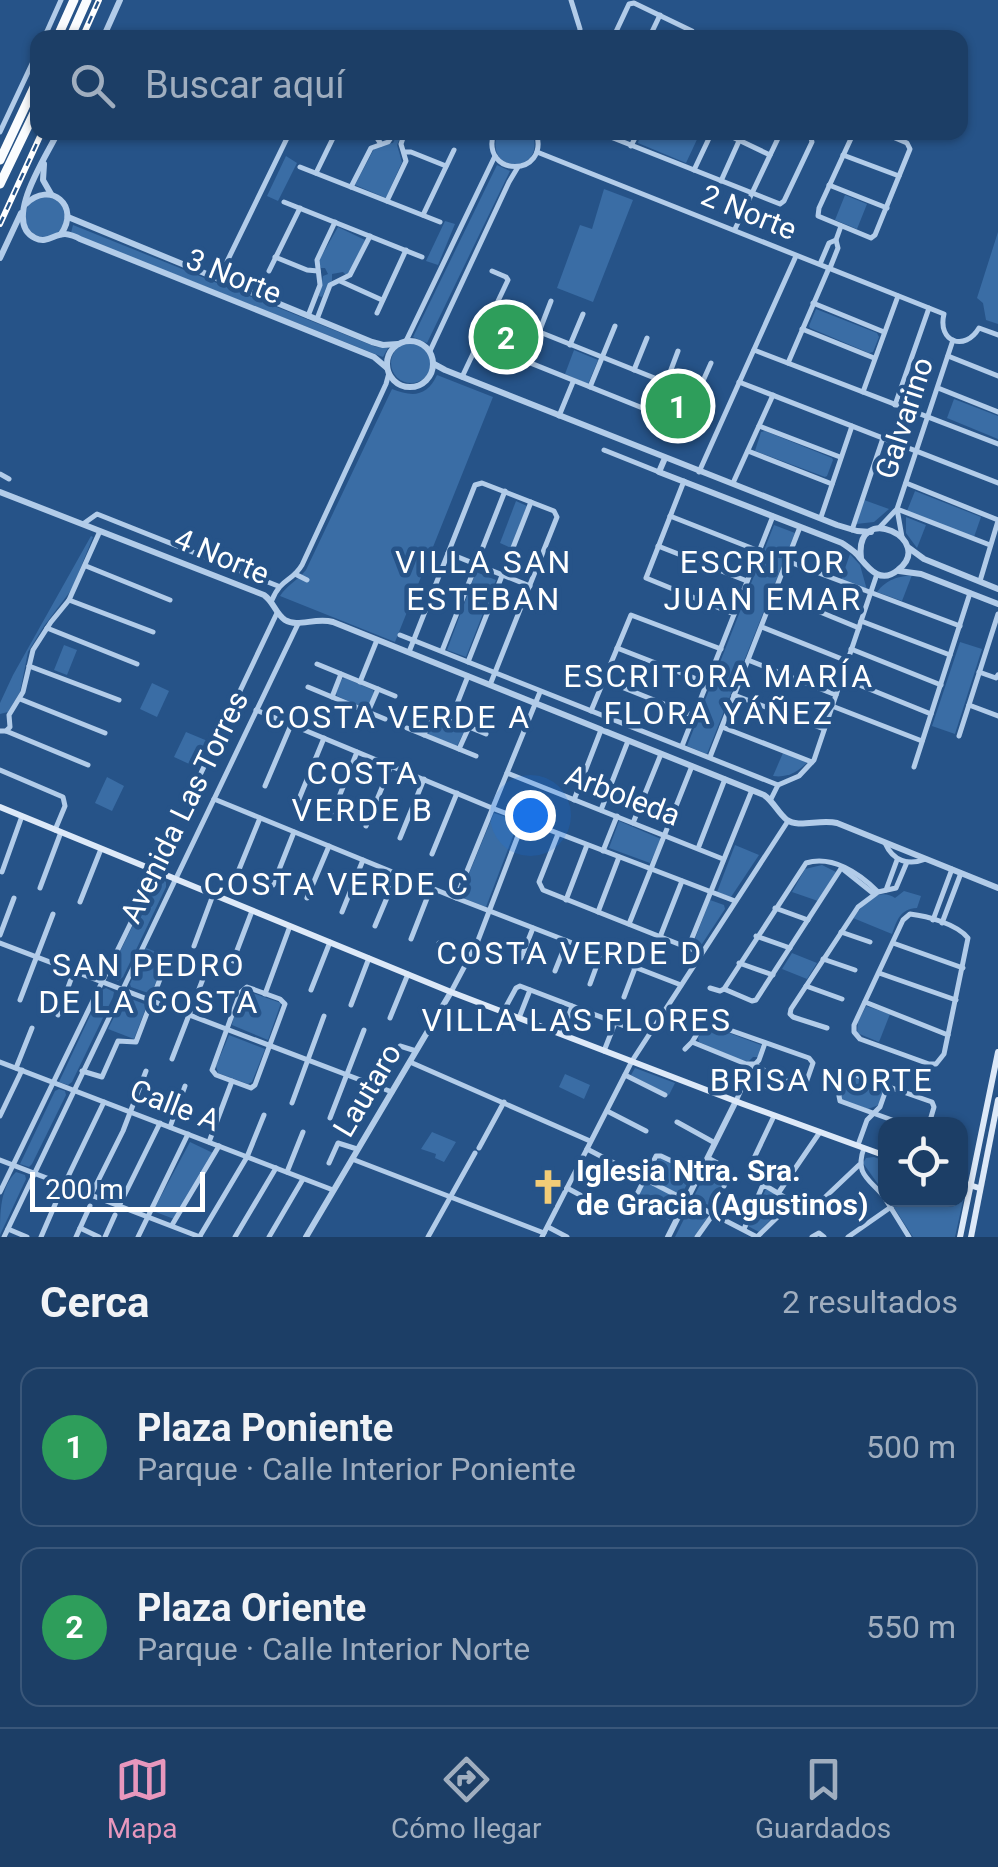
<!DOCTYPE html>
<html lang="es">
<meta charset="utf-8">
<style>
:root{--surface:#1c3e66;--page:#29496f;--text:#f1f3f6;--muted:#a0aebf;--line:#3a577a;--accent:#e797bd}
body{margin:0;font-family:Roboto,sans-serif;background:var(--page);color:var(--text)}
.controls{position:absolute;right:30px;bottom:30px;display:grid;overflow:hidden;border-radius:20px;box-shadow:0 2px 8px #0004}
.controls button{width:90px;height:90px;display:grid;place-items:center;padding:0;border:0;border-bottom:2px solid var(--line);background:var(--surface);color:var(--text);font:50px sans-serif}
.scale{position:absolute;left:30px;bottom:25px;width:175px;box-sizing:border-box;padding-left:10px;border:5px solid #fff;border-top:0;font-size:28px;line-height:35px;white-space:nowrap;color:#fff;-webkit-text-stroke:8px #265388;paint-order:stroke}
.you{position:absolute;left:530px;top:815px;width:35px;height:35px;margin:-25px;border:8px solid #fff;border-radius:50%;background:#1a73e8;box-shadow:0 0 0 15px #1a73e833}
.badge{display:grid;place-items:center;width:65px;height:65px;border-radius:50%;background:var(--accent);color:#fff;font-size:32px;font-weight:700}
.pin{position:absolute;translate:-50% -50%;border:5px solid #fff;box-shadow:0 2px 10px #0006}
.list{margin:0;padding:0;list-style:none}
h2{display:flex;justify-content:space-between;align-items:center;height:130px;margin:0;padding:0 40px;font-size:42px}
h2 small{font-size:32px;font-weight:400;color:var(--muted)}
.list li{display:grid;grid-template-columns:65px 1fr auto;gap:30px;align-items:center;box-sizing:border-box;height:160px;margin:0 20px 20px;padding:0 20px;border:2px solid var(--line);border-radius:20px}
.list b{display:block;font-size:38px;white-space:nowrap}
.list p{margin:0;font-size:32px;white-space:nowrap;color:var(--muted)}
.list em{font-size:32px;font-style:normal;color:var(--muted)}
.icon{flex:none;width:55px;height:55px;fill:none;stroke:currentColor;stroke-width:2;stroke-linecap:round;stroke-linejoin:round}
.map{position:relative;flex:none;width:998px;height:1237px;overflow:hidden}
.search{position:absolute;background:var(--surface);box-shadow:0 2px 8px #0004;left:30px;right:30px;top:30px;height:110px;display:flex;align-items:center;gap:25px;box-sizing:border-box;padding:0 35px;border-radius:20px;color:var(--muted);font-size:38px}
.sheet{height:490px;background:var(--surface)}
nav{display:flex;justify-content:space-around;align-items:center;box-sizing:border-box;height:140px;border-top:2px solid var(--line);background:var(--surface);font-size:28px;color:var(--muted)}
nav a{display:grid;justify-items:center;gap:5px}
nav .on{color:var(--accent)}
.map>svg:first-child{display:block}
.green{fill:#3a6da5}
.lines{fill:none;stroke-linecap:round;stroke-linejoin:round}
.minor{stroke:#b2cce9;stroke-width:5}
.tertiary{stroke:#b2cce9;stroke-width:6}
.secondary{stroke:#dde9f8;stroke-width:6}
.trunk{stroke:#fafcfe;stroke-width:9}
.rail-casing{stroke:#fff;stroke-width:6}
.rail{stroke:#265388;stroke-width:2.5;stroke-dasharray:8;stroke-linecap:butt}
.labels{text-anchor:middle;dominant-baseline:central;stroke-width:9;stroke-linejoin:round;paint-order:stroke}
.street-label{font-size:30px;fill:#fff;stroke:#265388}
.poi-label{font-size:30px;font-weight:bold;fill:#fff;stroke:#265388;text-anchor:start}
.neighbourhood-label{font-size:32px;letter-spacing:2.5px;fill:#fff;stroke:#265388}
</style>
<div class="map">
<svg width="998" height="1237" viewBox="0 0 998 1237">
<rect width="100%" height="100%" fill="#265388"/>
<g class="green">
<polygon points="641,132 700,132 700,133 686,163 638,143"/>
<polygon points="398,133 402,133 397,145 402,162 386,198 355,185 374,149 379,145 393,143"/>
<path d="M 498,133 L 532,133 C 548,174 482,175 498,133 Z"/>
<polygon points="286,156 297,163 278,201 267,196"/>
<polygon points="497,165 510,171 427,343 413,337"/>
<polygon points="604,189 633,200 593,302 557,288 580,225 592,229"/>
<polygon points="845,195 867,204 857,229 835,220"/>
<circle cx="45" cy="217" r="20"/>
<polygon points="445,221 455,224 438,265 426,261"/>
<polygon points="73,225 376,347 388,348 383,357 380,356 71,233"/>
<polygon points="338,227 365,240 351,271 346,275 343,272 332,274 332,281 328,284 322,297 319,296 323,276 328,274 325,268 321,268 318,262"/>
<polygon points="998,232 998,324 986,320 983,303 977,298"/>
<polygon points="816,309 877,333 879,337 873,352 869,353 810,328 809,326"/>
<polygon points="499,321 522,331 513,354 489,344"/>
<circle cx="411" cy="363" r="20"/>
<polygon points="574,350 598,360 588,384 565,374"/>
<path d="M 437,375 L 493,397 L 395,642 L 280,596 C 286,586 298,580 306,570 L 392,389 C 412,397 427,397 437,375 Z"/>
<polygon points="674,390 692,397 682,421 665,414"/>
<polygon points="954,399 998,416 998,439 947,418"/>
<polygon points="765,431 832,458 833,460 827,476 825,477 755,451 761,432"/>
<polygon points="915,491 981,517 974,537 907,511"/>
<polygon points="864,500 889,509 874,522 856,524"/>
<polygon points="516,501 527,506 511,548 500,543"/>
<polygon points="906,517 926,525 917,548 906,533"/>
<polygon points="774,525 795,533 707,754 687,746"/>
<polygon points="91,536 93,537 72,589 44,626 28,652 20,692 8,712 0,714 0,703 13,675"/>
<polygon points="850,554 860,565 867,590 841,580"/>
<polygon points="476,572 496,580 466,657 447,650"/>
<path d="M 912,575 L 902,601 L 877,592 C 887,579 897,577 912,575 Z"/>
<polygon points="960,642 982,649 955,734 932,726"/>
<polygon points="64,645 77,650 67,675 54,670"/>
<polygon points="345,678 373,690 374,693 368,707 364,708 337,696 336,693 342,679"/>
<polygon points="152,683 169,691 157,717 140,709"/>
<polygon points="436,716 463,727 465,730 457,746 429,735 428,733"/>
<polygon points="186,732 210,742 198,768 174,757"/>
<path d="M 783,753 L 808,762 C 797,772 788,778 773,776 Z"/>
<polygon points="107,777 124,786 112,811 95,803"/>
<polygon points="494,813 515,820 518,823 486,907 463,898 461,893"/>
<polygon points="619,821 661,839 650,863 609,848"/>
<polygon points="735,845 759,855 731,897 717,892"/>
<polygon points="822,865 836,872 818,901 792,892 805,869"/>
<polygon points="161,878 166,882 166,887 123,977 118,981 110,977 110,972 154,882"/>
<path d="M 904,891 L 921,896 L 917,908 C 900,909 897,920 892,934 L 853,918 C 863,905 878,886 895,898 Z"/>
<polygon points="710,900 724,905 725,909 700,947 693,944"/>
<polygon points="146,948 167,956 151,994 131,987 130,984"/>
<polygon points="792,953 817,963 807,979 782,969"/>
<polygon points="106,988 114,992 113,997 72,1082 68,1085 59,1082 102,990"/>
<polygon points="247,991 281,1003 268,1040 232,1025 234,1014 237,1014 245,992"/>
<polygon points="126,997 147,1005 134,1039 108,1029 123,999"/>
<polygon points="866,1006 890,1014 879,1042 857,1033 858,1022"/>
<polygon points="708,1025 761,1045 758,1057 753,1057 747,1063 699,1042 698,1038 705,1026"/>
<polygon points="229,1035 265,1049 252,1082 248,1084 218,1073 216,1066"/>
<polygon points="635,1068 675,1083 669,1095 631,1075"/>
<polygon points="565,1074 590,1085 584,1099 559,1087"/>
<polygon points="851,1076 881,1087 883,1090 879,1105 868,1109 842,1100 841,1097 848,1078"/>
<polygon points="59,1089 65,1091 66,1095 32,1164 29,1167 20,1164 55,1091"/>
<polygon points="432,1132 456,1142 444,1162 435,1158 436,1154 421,1149"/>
<polygon points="190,1142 213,1153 174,1219 153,1211"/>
<polygon points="874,1157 885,1161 885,1194 863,1163 866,1158"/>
<polygon points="661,1159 692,1174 669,1220 638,1204 636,1200 657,1160"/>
<polygon points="711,1163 728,1171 713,1207 693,1198"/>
<path d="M 16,1172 L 25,1175 L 26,1179 L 0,1235 C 0,1212 0,1188 16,1172 Z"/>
<polygon points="961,1187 965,1192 955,1237 913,1237 889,1200 960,1200"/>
<polygon points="766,1189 779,1194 785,1204 759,1232 748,1226"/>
<polygon points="689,1209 707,1218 694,1237 675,1237"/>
</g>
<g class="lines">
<g class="minor">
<polyline points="571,0 580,29 579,38"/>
<polyline points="580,34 599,38"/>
<polyline points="44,38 61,0"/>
<polyline points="613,38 629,4 634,3 692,31"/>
<polyline points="649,38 660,15"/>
<polyline points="0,132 38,51"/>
<polyline points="363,132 377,138 381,144"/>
<path d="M 494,132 C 479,178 551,178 536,132"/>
<polyline points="598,132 780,204 784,201 812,142 811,138 799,132"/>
<polyline points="722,132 770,155"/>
<polyline points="854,132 819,208 818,216 871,238 875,235 910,149 907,143 881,132"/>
<polyline points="631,146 638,132"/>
<polyline points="404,152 411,152 446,166"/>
<path d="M 537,152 L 944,314 C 937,342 965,352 979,328 L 998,335"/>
<polyline points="843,155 899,176"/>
<polyline points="300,167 440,222"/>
<polyline points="694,170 712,132"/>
<polyline points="316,173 336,132"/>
<polyline points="721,181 739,141"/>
<polyline points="829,185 887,208"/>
<polyline points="351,187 371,148 388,142 395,132"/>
<polyline points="387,201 406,161 401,144 405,132"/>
<polyline points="284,202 422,257"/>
<polyline points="423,215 454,150"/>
<polyline points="735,229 781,132"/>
<polyline points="275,257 307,270 318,271"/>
<polyline points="820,264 829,243 836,240 841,226"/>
<polyline points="830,268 838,248 836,240"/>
<polyline points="269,271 300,208"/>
<polyline points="219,278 290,132"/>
<polyline points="340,281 382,300"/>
<polyline points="813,303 884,332"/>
<polyline points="377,313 406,250"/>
<polyline points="492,313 697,395"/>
<polyline points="308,316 320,285 317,260 335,222"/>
<polyline points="317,319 330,285 350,275 370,236"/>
<polyline points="802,329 874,358"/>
<polyline points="539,332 551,301"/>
<polyline points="406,341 495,156"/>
<polyline points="478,342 680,423 686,419 711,363"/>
<polyline points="570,345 583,314"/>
<polyline points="754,350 998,444"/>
<polyline points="430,351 509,182 518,167"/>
<polyline points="948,356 998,376"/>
<polyline points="788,363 829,268"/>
<polyline points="634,370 647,338"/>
<polyline points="462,377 508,280 506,277 492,271"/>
<polyline points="739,382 998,483"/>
<polyline points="666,383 678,351"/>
<polyline points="590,387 615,326"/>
<polyline points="938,388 998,412"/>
<polyline points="863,392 898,296"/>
<polyline points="895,405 929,308"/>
<polyline points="559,416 573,382"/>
<polyline points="759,426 840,457"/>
<polyline points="604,450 659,472"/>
<polyline points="748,451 832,484"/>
<polyline points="699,472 796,256"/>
<polyline points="0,474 9,479"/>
<polyline points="684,481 646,578 734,614"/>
<polyline points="733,483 773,395"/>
<polyline points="906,483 998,520"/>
<polyline points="897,509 990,545"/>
<polyline points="670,516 759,551"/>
<polyline points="821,517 852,426"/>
<polyline points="83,524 97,514 278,586"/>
<polyline points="879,528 895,511"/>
<polyline points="852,530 883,438"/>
<polyline points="902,537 897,509 953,340"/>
<polyline points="658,546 747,581"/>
<polyline points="448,553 530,586"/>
<polyline points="787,561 960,626"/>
<polyline points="86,566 170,600"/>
<polyline points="295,574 307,580"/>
<polyline points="980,581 998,521"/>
<polyline points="774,593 859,628"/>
<polyline points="69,600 153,632"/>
<path d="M 272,600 C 281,578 292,582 302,565 L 386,384 L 389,373"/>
<polyline points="861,621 950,655"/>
<polyline points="762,627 847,661"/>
<polyline points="47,628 137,664"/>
<polyline points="400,635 778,785"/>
<polyline points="617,648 707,683"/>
<polyline points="851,649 941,685"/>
<polyline points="442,651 505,491"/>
<polyline points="409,652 475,485 482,483 554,511 557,517 490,685"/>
<polyline points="748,660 836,695"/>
<polyline points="468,662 531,502"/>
<polyline points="317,664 395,696"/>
<polyline points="29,666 119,700"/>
<polyline points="979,672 996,678 998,675"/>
<polyline points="842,678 931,714"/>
<polyline points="604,680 694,716"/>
<polyline points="360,682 377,640"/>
<polyline points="308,687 385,719"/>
<polyline points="734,695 824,729"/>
<polyline points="332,697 341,674"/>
<polyline points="20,699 105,733"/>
<polyline points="416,705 486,734"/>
<polyline points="969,705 998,716"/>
<polyline points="832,706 922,741"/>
<polyline points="256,710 492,808 735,901"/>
<polyline points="591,711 631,615 721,649"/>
<polyline points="368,712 378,689"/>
<polyline points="451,719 468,676"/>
<polyline points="722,727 812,762"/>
<polyline points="407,728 476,756"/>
<polyline points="0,731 6,731 10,727 9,715 23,692 33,650 51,622 69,600 100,531"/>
<polyline points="6,731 88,765"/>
<polyline points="424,735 433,712"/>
<polyline points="959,736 998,614"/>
<polyline points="682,746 773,516"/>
<polyline points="459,749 469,727"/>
<polyline points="710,757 800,527"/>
<polyline points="914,767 970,593"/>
<polyline points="0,770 63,797 65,806 55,830"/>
<polyline points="507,773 723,859"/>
<polyline points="265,786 291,725"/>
<polyline points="192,792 277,613"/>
<polyline points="214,799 456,898 681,985"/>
<polyline points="299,799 324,738"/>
<polyline points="771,799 778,785 799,776 814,760 877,574"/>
<polyline points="574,800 601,730"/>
<polyline points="601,810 628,741"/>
<polyline points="333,812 357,752"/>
<polyline points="633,823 661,754"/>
<polyline points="366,826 391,766"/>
<polyline points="558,834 539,882 543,890 701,953"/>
<polyline points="400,838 424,779"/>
<path d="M 885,843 C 893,861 908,866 926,859"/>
<polyline points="699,846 725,779"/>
<polyline points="603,851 617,816"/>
<polyline points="432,854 457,793"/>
<polyline points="844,870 874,894"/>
<polyline points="2,872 22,816"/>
<polyline points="238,872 260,818"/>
<polyline points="273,885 294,832"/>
<polyline points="40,888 61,832"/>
<polyline points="886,890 897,860"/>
<polyline points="307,898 329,846"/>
<polyline points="456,898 540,692"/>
<polyline points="566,900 587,845"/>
<polyline points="80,902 101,849"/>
<polyline points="775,908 808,920"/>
<polyline points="342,912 363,860"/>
<polyline points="598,912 619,857"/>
<path d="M 910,914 C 927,916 957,924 968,938 L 944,1054 L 936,1064 L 929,1064 L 860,1039 L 854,1032 L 854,1025 L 903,920 Z"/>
<polyline points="933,920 952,869"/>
<polyline points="942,923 961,873"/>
<polyline points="629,924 692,766"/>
<polyline points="375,926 397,874"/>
<polyline points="841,932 870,942"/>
<polyline points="0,935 14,898"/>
<polyline points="756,936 790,948"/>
<polyline points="660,937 682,881"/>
<polyline points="411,939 431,888"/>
<polyline points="0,943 392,1092"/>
<polyline points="439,943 471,956"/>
<polyline points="893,943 963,968"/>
<polyline points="194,946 213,895"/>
<polyline points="688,948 752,790"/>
<polyline points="521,958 533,928"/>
<polyline points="823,959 855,970"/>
<polyline points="233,961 252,911"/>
<polyline points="739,963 773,975"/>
<polyline points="555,971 567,941"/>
<polyline points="879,973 956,1000"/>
<polyline points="590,984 601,954"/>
<polyline points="806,986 842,999"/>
<polygon points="247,987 280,999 285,1004 255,1085 251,1088 216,1075 212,1070 240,993"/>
<polyline points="710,988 720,991 724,989 752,1001 756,1000 842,867"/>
<path d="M 724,989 L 806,863 C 832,855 859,873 877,891"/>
<polyline points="311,990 330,942"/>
<polyline points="451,992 477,943 524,820"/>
<polyline points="265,994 290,926"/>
<polyline points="624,997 635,968"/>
<polyline points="20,1000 53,914"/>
<polyline points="865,1002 948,1035"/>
<polyline points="351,1005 369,958"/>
<polyline points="503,1012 516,988 520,986 627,1027"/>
<polyline points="58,1015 74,971"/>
<polyline points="390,1018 408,974"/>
<polyline points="519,1018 530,990"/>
<polyline points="827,1028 793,1017 790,1014 791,1009 858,907 878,892 896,888 907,862"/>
<polyline points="562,1034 572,1006"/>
<polyline points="685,1049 692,1042 703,1024 707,1022 809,1058 813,1063 806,1083 800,1086 772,1075 754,1064 746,1064 692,1042"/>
<polyline points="604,1051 615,1023"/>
<polyline points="172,1059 206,971"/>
<polyline points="0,1062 333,1190"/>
<polyline points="410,1062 590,1141"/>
<polyline points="391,1066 400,1046 416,1051"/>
<polyline points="16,1068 32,1028"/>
<polyline points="82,1071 102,1077 118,1041 136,1042 168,958"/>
<polyline points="625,1075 665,1095"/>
<polyline points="736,1101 750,1070 759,1060 765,1043"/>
<polyline points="292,1103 324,1016"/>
<polyline points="607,1111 646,1131"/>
<polyline points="0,1116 22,1070"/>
<polyline points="330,1118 364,1030"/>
<polyline points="677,1122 715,1143"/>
<polyline points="903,1124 840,1101 839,1096 847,1075 852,1074 932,1102 934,1107 929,1124"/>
<polyline points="170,1127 185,1086"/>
<polyline points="209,1142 232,1081"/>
<polyline points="858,1145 867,1120 880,1107 887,1087"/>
<polyline points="479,1148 504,1102"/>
<path d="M 864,1148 C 854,1175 870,1179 886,1199"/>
<polyline points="587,1149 757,1237"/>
<polyline points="755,1156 774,1116"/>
<polyline points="708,1158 730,1170 724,1186"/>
<polyline points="352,1159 544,1233"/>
<polyline points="0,1160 200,1237"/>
<polyline points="329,1163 338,1143 357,1149"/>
<polyline points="287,1172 303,1132"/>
<polyline points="64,1185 104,1102"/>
<polyline points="567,1188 606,1209"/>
<polyline points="0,1192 156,871"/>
<polyline points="779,1192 820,1132"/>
<polyline points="91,1195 123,1131 146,1071"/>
<polyline points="886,1200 909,1237"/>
<polyline points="820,1202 859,1165"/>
<polyline points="119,1206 160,1123"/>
<polyline points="653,1215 635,1206 634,1200 656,1156 661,1156 678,1164"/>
<polyline points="172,1225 219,1146"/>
<polyline points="548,1227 567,1237"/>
<polyline points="80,1228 99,1237"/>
<polyline points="8,1229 27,1237"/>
<polyline points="744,1229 762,1187 766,1186 789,1200 790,1205 758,1236"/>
<polyline points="200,1236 247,1157 264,1115"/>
<polyline points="4,1237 298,624"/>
<polyline points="41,1237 60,1193"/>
<polyline points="76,1237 90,1206"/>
<polyline points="105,1237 115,1215"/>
<polyline points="138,1237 188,1134"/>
<polyline points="235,1237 276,1168"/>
<polyline points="269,1237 303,1179"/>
<polyline points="428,1237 475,1153"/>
<polyline points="542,1237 632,1061 788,821"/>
<polyline points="697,1237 714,1213"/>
<polyline points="812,1237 819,1233 824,1237"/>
<polyline points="848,1237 891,1207"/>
</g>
<g class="tertiary">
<polyline points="103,38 120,0"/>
<path d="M 58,132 C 48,154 1,222 35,238 C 47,244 54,234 65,234 C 69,234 77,237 80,239 L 374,357 L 387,368"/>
<polyline points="44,164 43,180 51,194"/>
<path d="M 26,204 C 50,180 81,206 61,234"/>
<polyline points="68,217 372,342 383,345 398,344"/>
<polyline points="0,258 21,213"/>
<circle cx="410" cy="364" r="23"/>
<polyline points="434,364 445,370 837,525 857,531 871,532"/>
<path d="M 665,458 L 659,472 L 842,543 C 848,547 856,552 860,558 C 870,570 881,584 898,570 C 937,540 854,500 861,558"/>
<path d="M 0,492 L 264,595 C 274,602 275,613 285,620 C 298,628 315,617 333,622 L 764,795 C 774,802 778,813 787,820 C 798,828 820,819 837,823 L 998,888"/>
<polyline points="909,548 924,559 998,589"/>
<polyline points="899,571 921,574 998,604"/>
<polyline points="306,1237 451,992"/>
<polyline points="668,1237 736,1101"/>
</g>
<g class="secondary">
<polyline points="0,807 451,992 743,1104 886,1156"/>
<polyline points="960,1182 979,1188"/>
<polyline points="960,1237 998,1052"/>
<polyline points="971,1237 998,1100"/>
</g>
<g class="trunk">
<polyline points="57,38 74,0"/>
<polyline points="70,38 87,0"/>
<polyline points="0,160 38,79"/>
<polyline points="0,184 38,105"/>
</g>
<defs>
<g id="rail">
<polyline points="82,38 99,0"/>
<polyline points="0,224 42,132"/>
</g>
</defs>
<use href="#rail" class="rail-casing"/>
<use href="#rail" class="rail"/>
</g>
<defs>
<symbol id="church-bare" viewBox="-9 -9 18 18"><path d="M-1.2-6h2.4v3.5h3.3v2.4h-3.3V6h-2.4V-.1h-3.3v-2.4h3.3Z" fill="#f2cc77" stroke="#265388" stroke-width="2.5" paint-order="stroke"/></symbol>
</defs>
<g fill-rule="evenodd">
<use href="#church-bare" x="523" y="1162" width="50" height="50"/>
</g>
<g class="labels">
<g class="street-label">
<text transform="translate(749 212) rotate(22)">2 Norte</text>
<text transform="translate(234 276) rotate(22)">3 Norte</text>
<text transform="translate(904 418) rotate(-72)">Galvarino</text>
<text transform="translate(222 556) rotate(23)">4 Norte</text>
<text transform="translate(623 795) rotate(21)">Arboleda</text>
<text transform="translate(184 807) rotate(-64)">Avenida Las Torres</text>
<text transform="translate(367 1090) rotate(-59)">Lautaro</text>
<text transform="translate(175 1105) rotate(21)">Calle A</text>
</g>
<g class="poi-label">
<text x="576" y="1170">Iglesia Ntra. Sra.<tspan x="576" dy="34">de Gracia (Agustinos)</tspan></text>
</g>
<g class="neighbourhood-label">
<text x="484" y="562">VILLA SAN<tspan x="484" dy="37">ESTEBAN</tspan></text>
<text x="763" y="562">ESCRITOR<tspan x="763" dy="37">JUAN EMAR</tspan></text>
<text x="719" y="676">ESCRITORA MARÍA<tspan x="719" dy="37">FLORA YÁÑEZ</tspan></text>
<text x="398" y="717">COSTA VERDE A</text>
<text x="363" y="773">COSTA<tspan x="363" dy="37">VERDE B</tspan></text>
<text x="337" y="884">COSTA VERDE C</text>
<text x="570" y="953">COSTA VERDE D</text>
<text x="149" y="965">SAN PEDRO<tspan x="149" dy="37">DE LA COSTA</tspan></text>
<text x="577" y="1020">VILLA LAS FLORES</text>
<text x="822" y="1080">BRISA NORTE</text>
</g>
</g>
</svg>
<div class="controls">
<button><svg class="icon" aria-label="locate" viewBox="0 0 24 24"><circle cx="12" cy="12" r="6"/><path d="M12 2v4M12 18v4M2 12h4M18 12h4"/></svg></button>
</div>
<div class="scale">200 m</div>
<div class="you"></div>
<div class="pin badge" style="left:678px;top:406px;background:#2e9e5b">1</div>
<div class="pin badge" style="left:506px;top:337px;background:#2e9e5b">2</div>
<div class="search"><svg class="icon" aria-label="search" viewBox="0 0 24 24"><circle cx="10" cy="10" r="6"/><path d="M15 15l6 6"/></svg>Buscar aquí</div>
</div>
<section class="sheet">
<h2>Cerca<small>2 resultados</small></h2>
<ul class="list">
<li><span class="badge" style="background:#2e9e5b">1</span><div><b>Plaza Poniente</b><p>Parque · Calle Interior Poniente</p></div><em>500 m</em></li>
<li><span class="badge" style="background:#2e9e5b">2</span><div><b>Plaza Oriente</b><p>Parque · Calle Interior Norte</p></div><em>550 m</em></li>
</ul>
</section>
<nav>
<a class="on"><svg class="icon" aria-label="map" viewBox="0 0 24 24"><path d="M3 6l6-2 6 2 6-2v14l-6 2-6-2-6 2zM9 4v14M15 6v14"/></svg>Mapa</a>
<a><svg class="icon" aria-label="directions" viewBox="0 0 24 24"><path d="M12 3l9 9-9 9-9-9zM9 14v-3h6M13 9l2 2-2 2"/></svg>Cómo llegar</a>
<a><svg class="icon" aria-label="saved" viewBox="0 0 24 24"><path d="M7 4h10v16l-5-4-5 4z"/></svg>Guardados</a>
</nav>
